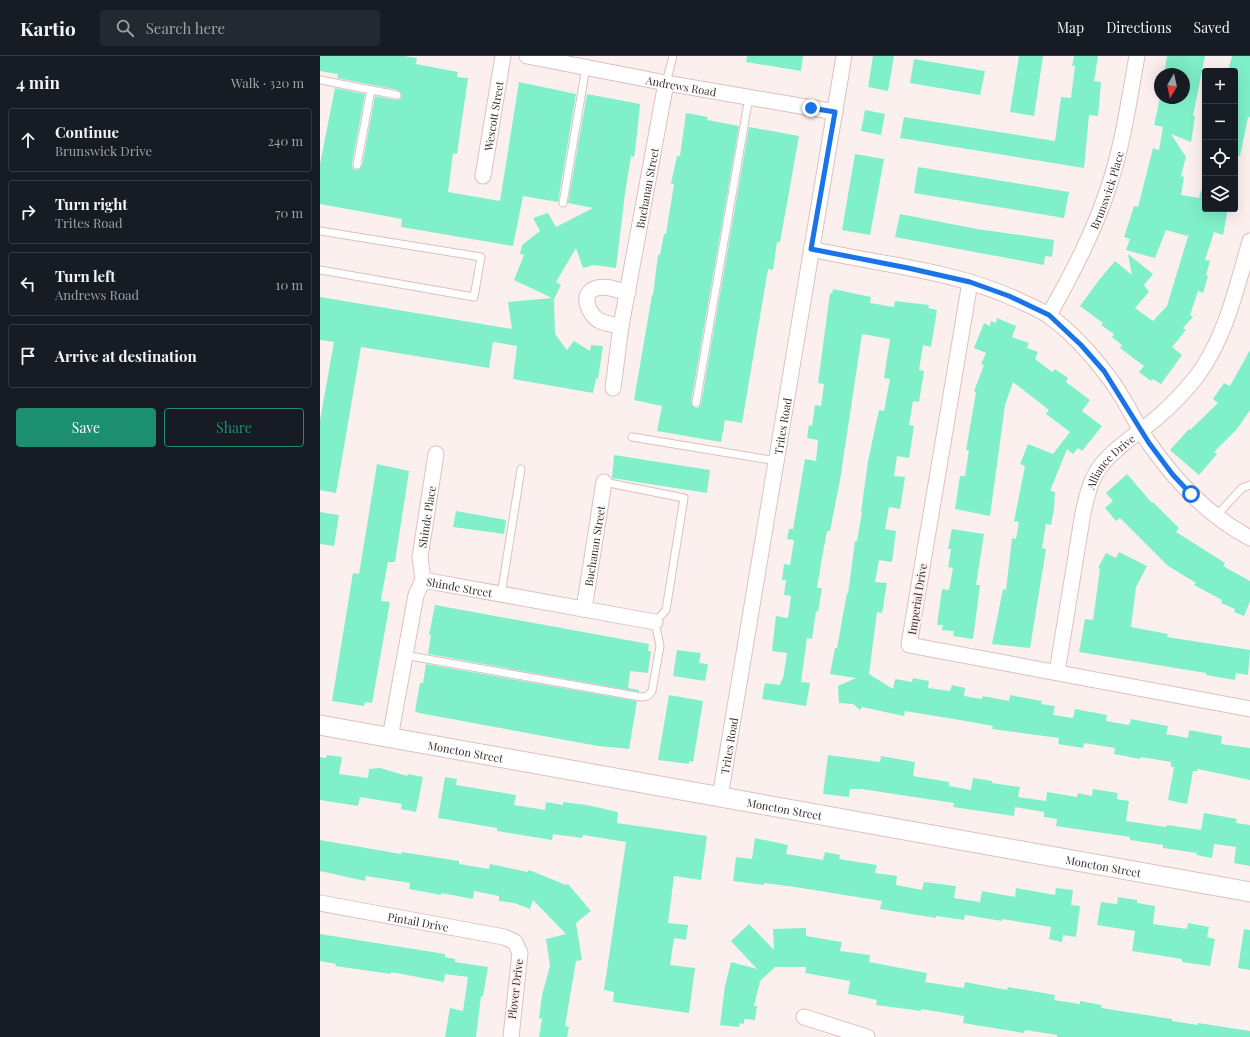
<!DOCTYPE html>
<meta charset="utf-8">
<style>
:root{--surface:#171b24;--page:#242831;--text:#f1f3f6;--muted:#9ea1a6;--line:#363941;--accent:#1c8f71}
body{margin:0;font-family:"Playfair Display",serif;background:var(--page);color:var(--text)}
.controls{position:absolute;right:12px;top:12px;display:grid;overflow:hidden;border-radius:4px;box-shadow:0 4px 16px #0002}
.controls button{width:36px;height:36px;display:grid;place-items:center;padding:0;border:0;border-bottom:1px solid var(--line);background:var(--surface);color:var(--text);font:20px sans-serif}
.compass{position:absolute;left:834px;top:12px;width:36px;height:36px;border-radius:50%;background:var(--surface);box-shadow:0 4px 16px #0002;rotate:189deg}
.stop{position:absolute;width:12px;height:12px;margin:-9px;border:3px solid #1a73e8;border-radius:50%;background:#fff}
.stop.end{background:#1a73e8;border-color:#fff;box-shadow:0 1px 4px #0008}
.list{margin:0;padding:0;list-style:none}
h2{display:flex;justify-content:space-between;align-items:center;height:52px;margin:0;padding:0 16px;font-size:17px}
h2 small{font-size:13px;font-weight:400;color:var(--muted)}
.list li{display:grid;grid-template-columns:26px 1fr auto;gap:12px;align-items:center;box-sizing:border-box;height:64px;margin:0 8px 8px;padding:0 8px;border:1px solid var(--line);border-radius:4px}
.list b{display:block;font-size:15px;white-space:nowrap}
.list p{margin:0;font-size:13px;white-space:nowrap;color:var(--muted)}
.list em{font-size:13px;font-style:normal;color:var(--muted)}
.actions{display:flex;gap:8px;padding:12px 16px}
.actions a{flex:1;padding:9px 0;border:1px solid var(--accent);border-radius:4px;text-align:center;font-size:14px;color:var(--accent)}
.actions .main{background:var(--accent);color:#fff}
.icon{flex:none;width:22px;height:22px;fill:none;stroke:currentColor;stroke-width:2;stroke-linecap:round;stroke-linejoin:round}
.map{position:relative;flex:none;width:930px;height:981px;overflow:hidden}
header{display:flex;align-items:center;gap:24px;box-sizing:border-box;height:56px;padding:0 20px;background:var(--surface);border-bottom:1px solid var(--line)}
header strong{font-size:19px}
nav{display:flex;gap:22px;margin-inline-start:auto;font-size:14px}
.search{width:280px;height:36px;background:var(--page);display:flex;align-items:center;gap:10px;box-sizing:border-box;padding:0 14px;border-radius:4px;color:var(--muted);font-size:15px}
main{display:flex}
aside{flex:1;background:var(--surface)}
.map>svg:first-child{display:block}
.building{fill:#7ff0ca}
.lines{fill:none;stroke-linecap:round;stroke-linejoin:round}
.service-casing{stroke:#ddc0bd;stroke-width:9}
.minor-casing{stroke:#ddc0bd;stroke-width:17}
.tertiary-casing{stroke:#ddc0bd;stroke-width:21}
.service{stroke:#fff;stroke-width:7}
.minor{stroke:#fff;stroke-width:15}
.tertiary{stroke:#fff;stroke-width:19}
.route{stroke:#1a73e8;stroke-width:5}
.labels{text-anchor:middle;dominant-baseline:central;stroke-width:4;stroke-linejoin:round;paint-order:stroke}
.street-label{font-size:11px;fill:#382d2c;stroke:#fcf0ef}
</style>
<header>
<strong>Kartio</strong>
<div class="search"><svg class="icon" aria-label="search" viewBox="0 0 24 24"><circle cx="10" cy="10" r="6"/><path d="M15 15l6 6"/></svg>Search here</div>
<nav><a>Map</a><a>Directions</a><a>Saved</a></nav>
</header>
<main>
<aside>
<h2>4 min<small>Walk · 320 m</small></h2>
<ul class="list">
<li><svg class="icon" aria-label="ahead" viewBox="0 0 24 24"><path d="M12 20V5M6 11l6-6 6 6"/></svg><div><b>Continue</b><p>Brunswick Drive</p></div><em>240 m</em></li>
<li><svg class="icon" aria-label="right" viewBox="0 0 24 24"><path d="M7 20v-9h11M14 6l5 5-5 5"/></svg><div><b>Turn right</b><p>Trites Road</p></div><em>70 m</em></li>
<li><svg class="icon" aria-label="left" viewBox="0 0 24 24"><path d="M17 20v-9H6M10 6l-5 5 5 5"/></svg><div><b>Turn left</b><p>Andrews Road</p></div><em>10 m</em></li>
<li><svg class="icon" aria-label="arrive" viewBox="0 0 24 24"><path d="M6 21V4h12l-3 4 3 4H6"/></svg><div><b>Arrive at destination</b></div></li>
</ul>
<div class="actions"><a class="main">Save</a><a>Share</a></div>
</aside>
<div class="map">
<svg width="930" height="981" viewBox="0 0 930 981">
<rect width="100%" height="100%" fill="#fcf0ef"/>
<g class="building">
<polygon points="0,0 84,0 97,2 96,8 138,16 137,21 148,22 137,98 133,97 128,136 180,145 199,26 256,38 238,146 203,140 193,190 81,171 82,163 0,148 0,108 15,32 45,38 32,108 33,113 36,114 42,110 55,40 76,44 80,43 82,40 78,34 17,22 18,18 0,15"/>
<polygon points="427,0 483,0 481,15 426,6"/>
<polygon points="553,0 574,0 568,35 548,31"/>
<polygon points="699,0 723,0 714,60 690,56"/>
<polygon points="754,0 778,0 774,25 781,26 778,60 769,59 764,112 580,82 584,61 735,85 741,41 751,42 755,10 752,10"/>
<polygon points="847,0 885,0 873,60 875,60 871,86 851,78 866,101 861,120 864,121 861,139 879,142 882,132 885,132 885,153 908,153 903,179 894,176 885,204 890,205 886,219 888,220 883,237 878,235 870,259 873,261 863,272 866,274 852,291 862,299 841,328 833,323 831,325 819,316 824,310 800,292 802,289 792,281 794,278 781,269 783,267 760,250 779,224 795,205 812,219 808,198 833,218 824,229 829,236 815,252 833,265 847,250 869,177 867,180 846,174 835,202 806,194 810,183 804,181 814,150 818,151 833,92 839,94 843,71 834,69 840,42 864,42 864,18 844,18"/>
<polygon points="912,0 930,0 930,61 928,61 920,100 915,100 915,15 908,15"/>
<polygon points="594,3 665,15 660,39 590,27"/>
<polygon points="267,38 320,48 316,87 314,101 311,100 305,137 296,212 274,209 263,212 256,192 236,226 241,229 234,243 235,278 247,294 254,285 270,295 271,289 283,290 278,323 276,322 273,337 193,323 197,290 173,286 169,312 41,291 16,437 0,434 0,364 14,286 0,284 0,241 192,273 188,246 232,242 194,224 204,199 200,198 202,189 220,175 213,162 228,157 236,171 273,152 248,147"/>
<polygon points="545,54 565,58 561,79 541,75"/>
<polygon points="366,57 388,61 387,64 419,70 371,346 375,352 378,352 381,348 429,71 479,80 460,186 457,186 453,214 448,213 422,367 405,364 401,386 337,375 342,350 314,344 332,239 333,239 338,199 340,199 344,178 346,178 354,128 351,128 353,118 357,100 360,100"/>
<polygon points="535,98 564,103 550,179 522,174"/>
<polygon points="598,111 749,136 744,162 594,137"/>
<polygon points="580,158 657,173 734,184 732,201 725,200 724,209 575,181"/>
<polygon points="513,233 551,241 550,247 574,251 575,245 609,249 608,252 617,254 611,291 603,289 599,314 604,315 599,346 593,345 589,369 594,370 589,402 577,400 574,420 585,421 580,453 569,451 565,473 576,475 572,506 559,504 555,526 567,527 562,557 557,556 549,618 573,633 575,623 592,626 593,622 609,625 608,632 630,635 632,629 645,632 644,640 662,643 663,640 689,645 690,639 722,645 721,648 735,650 733,659 753,662 755,653 787,659 786,665 809,669 811,663 848,670 846,678 868,682 869,674 902,680 901,688 930,692 930,724 878,713 877,715 873,715 867,748 848,744 854,711 851,711 851,706 821,701 820,703 794,698 795,692 764,687 763,692 738,688 739,682 672,673 673,670 646,665 585,655 584,660 542,651 540,654 533,648 519,647 518,630 536,622 510,618 515,592 517,592 527,537 528,538 535,485 537,485 542,456 541,456 548,405 559,354 564,355 570,323 564,322 570,283 542,278 520,424 510,475 507,475 501,507 497,532 502,532 498,556 496,555 492,583 487,582 481,626 490,627 486,650 442,643 445,627 460,629 462,623 463,623 467,597 452,595 454,577 456,560 468,562 471,540 464,539 466,524 462,524 464,508 470,509 474,484 467,483 469,473 473,473 485,403 496,405 498,384 487,382 489,369 492,370 495,349 501,350 504,328 498,327 510,237 512,238"/>
<polygon points="677,262 696,270 692,281 709,287 707,292 718,296 715,303 732,316 735,313 748,322 746,326 770,344 762,355 782,370 762,395 758,392 753,398 747,393 730,435 735,436 734,453 731,469 726,468 722,492 726,493 710,592 672,588 683,533 686,534 692,482 696,483 699,466 694,465 705,410 700,408 708,388 733,398 750,376 726,358 729,354 693,326 685,349 670,460 635,453 640,420 645,420 649,394 646,394 656,336 654,335 664,309 661,308 666,297 654,292 664,267 670,270 671,265 676,267"/>
<polygon points="930,294 930,354 917,373 894,396 897,398 879,419 850,394 869,373 870,374 898,347 893,343 904,327 910,330"/>
<polygon points="294,399 390,414 387,437 292,422"/>
<polygon points="57,408 89,415 75,506 68,506 61,543 61,545 70,546 52,647 45,646 44,650 12,645 33,517 39,518"/>
<polygon points="807,418 832,447 833,446 859,472 856,476 905,507 903,510 930,525 930,545 924,560 914,556 915,553 901,547 902,544 874,529 876,527 848,510 800,462 796,465 785,452 793,445 786,437"/>
<polygon points="136,455 186,464 184,478 133,471"/>
<polygon points="0,456 19,459 14,490 0,488"/>
<polygon points="632,473 664,478 656,529 660,529 653,583 633,580 634,575 622,574 623,569 617,569 622,533 629,534 633,512 628,511 631,493 628,493"/>
<polygon points="799,496 827,510 816,531 811,571 848,578 847,581 930,594 928,619 916,617 915,624 886,619 886,617 759,596 765,563 773,564 780,513 778,512 786,497 796,502"/>
<polygon points="115,549 329,588 328,595 331,595 328,617 310,615 308,632 319,634 319,636 108,598 111,579 109,579"/>
<polygon points="357,594 381,597 379,607 388,608 385,625 353,620"/>
<polygon points="106,608 317,645 309,693 278,690 99,657 95,655 100,627 103,627"/>
<polygon points="349,639 383,645 373,706 369,705 369,708 338,704"/>
<polygon points="7,699 22,701 19,718 48,722 49,713 60,712 87,720 88,718 103,721 96,756 81,753 82,748 40,741 38,750 0,744 0,701 6,702"/>
<polygon points="508,699 560,706 561,700 595,706 593,720 629,726 629,730 651,734 653,722 672,725 672,727 700,731 698,741 726,745 727,736 757,741 758,737 772,740 773,733 798,737 797,743 809,745 806,765 846,771 847,769 881,774 884,757 917,763 916,767 930,769 930,810 914,807 916,791 894,788 892,802 876,799 877,797 843,792 843,789 810,784 810,781 736,770 737,763 724,761 724,756 695,751 694,760 633,751 634,747 541,733 530,733 529,741 503,738"/>
<polygon points="125,721 137,723 136,729 196,739 194,749 225,754 226,746 243,749 243,746 267,749 298,756 297,767 387,780 381,824 354,820 348,867 368,869 366,884 354,882 350,909 375,912 369,957 293,946 294,936 284,934 306,786 263,779 262,782 233,778 232,784 177,775 177,772 118,762"/>
<polygon points="435,782 468,789 466,798 503,804 505,796 520,799 519,803 557,809 555,817 577,820 576,829 602,834 604,826 636,830 634,842 660,846 662,835 695,841 696,832 735,839 736,832 753,834 751,849 760,850 756,881 743,879 742,886 729,883 731,871 682,863 682,865 645,859 644,864 616,860 616,862 560,853 562,845 475,831 444,827 444,829 413,825 416,801 432,803"/>
<polygon points="0,784 81,798 82,796 139,805 139,808 169,813 170,808 208,816 209,814 246,829 248,828 271,855 256,867 262,904 256,905 245,970 249,971 247,981 219,981 222,963 219,962 222,939 230,910 226,883 246,878 213,844 210,853 194,847 179,845 179,840 154,835 153,843 121,837 121,839 89,833 90,827 46,820 45,825 0,815"/>
<polygon points="798,841 817,844 817,847 835,850 833,868 867,873 868,867 889,871 887,881 895,883 890,910 862,906 862,903 812,895 815,875 777,869 781,846 797,848"/>
<polygon points="429,868 454,894 453,873 486,872 486,880 522,886 520,895 550,899 549,906 607,917 605,926 644,932 645,926 687,934 688,931 735,939 734,944 760,948 760,945 782,949 781,952 852,963 852,965 878,969 878,967 930,975 930,981 737,981 737,979 705,974 704,977 643,967 644,960 601,953 601,955 556,949 557,944 528,938 530,925 485,917 486,911 455,911 440,925 434,950 437,950 435,964 424,963 424,968 420,967 419,971 400,969 405,930 411,906 437,913 411,885"/>
<polygon points="924,873 930,874 930,914 918,912"/>
<polygon points="0,878 125,898 125,901 135,903 135,906 168,911 163,940 161,940 156,981 125,981 130,952 143,955 148,921 125,918 124,926 71,916 71,918 15,910 16,908 0,905"/>
</g>
<g class="lines">
<defs>
<g id="service">
<polyline points="0,24 77,39"/>
<polyline points="346,27 353,0"/>
<polyline points="37,109 51,34"/>
<polyline points="243,147 266,11"/>
<polyline points="0,175 161,201 154,241 0,214"/>
<polyline points="376,347 429,41"/>
<polyline points="312,381 457,405"/>
<polyline points="896,460 922,432 930,429"/>
<polyline points="181,539 201,413"/>
<polyline points="84,599 321,641 328,640 332,635 340,590 335,566 346,554 364,442 284,426"/>
</g>
<g id="minor">
<path id="s1" d="M 207,0 L 346,27 L 515,56"/>
<path id="s2" d="M 163,120 L 183,0"/>
<path d="M 491,193 C 562,209 636,214 702,246 C 711,250 721,254 729,260 C 756,279 784,312 802,341 C 811,356 819,373 829,387 C 856,426 889,460 930,482"/>
<polyline points="650,226 589,589 930,653"/>
<path id="s3" d="M 729,259 C 752,218 774,176 789,130 C 803,88 809,44 817,0"/>
<path d="M 301,270 C 295,269 286,268 280,265 C 268,259 259,236 277,232 C 288,229 297,235 308,236"/>
<path id="s4" d="M 293,332 L 301,270 L 346,27"/>
<path id="s5" d="M 103,524 L 335,566"/>
<path id="s6" d="M 103,524 L 100,501 L 116,398"/>
<path id="s7" d="M 264,553 L 284,426"/>
<path id="s8" d="M 737,616 L 763,457 C 767,439 771,421 783,407 C 799,388 821,376 839,360 C 853,348 866,334 877,320 C 906,281 917,230 930,185"/>
<polyline points="70,682 96,539 103,524"/>
<path id="s9" d="M 400,741 L 524,0"/>
<path id="s10" d="M 0,847 L 184,881 L 195,886 L 200,897 L 191,981"/>
<polyline points="484,961 547,981"/>
</g>
<g id="tertiary">
<path id="s11" d="M 0,669 L 930,836"/>
</g>
</defs>
<use href="#service" class="service-casing"/>
<use href="#minor" class="minor-casing"/>
<use href="#tertiary" class="tertiary-casing"/>
<use href="#service" class="service"/>
<use href="#minor" class="minor"/>
<use href="#tertiary" class="tertiary"/>
</g>
<g class="lines">
<polyline class="route" points="491,52 515,56 491,193 588,212 650,226 689,240 729,259 761,289 784,315 829,387 853,419 871,438"/>
</g>
<g class="labels">
<g class="street-label">
<text stroke="none"><textPath href="#s1" startOffset="157">Andrews Road</textPath></text>
<text stroke="none"><textPath href="#s2" startOffset="61">Wescott Street</textPath></text>
<text stroke="none"><textPath href="#s4" startOffset="203">Buchanan Street</textPath></text>
<text stroke="none"><textPath href="#s3" startOffset="138">Brunswick Place</textPath></text>
<text stroke="none"><textPath href="#s9" startOffset="376">Trites Road</textPath></text>
<text stroke="none"><textPath href="#s8" startOffset="221">Alliance Drive</textPath></text>
<text stroke="none"><textPath href="#s6" startOffset="64">Shinde Place</textPath></text>
<text stroke="none"><textPath href="#s7" startOffset="64">Buchanan Street</textPath></text>
<text stroke="none"><textPath href="#s5" startOffset="37">Shinde Street</textPath></text>
<text transform="translate(597 543) rotate(-81)">Imperial Drive</text>
<text stroke="none"><textPath href="#s9" startOffset="52">Trites Road</textPath></text>
<text stroke="none"><textPath href="#s11" startOffset="148">Moncton Street</textPath></text>
<text stroke="none"><textPath href="#s11" startOffset="472">Moncton Street</textPath></text>
<text stroke="none"><textPath href="#s11" startOffset="796">Moncton Street</textPath></text>
<text stroke="none"><textPath href="#s10" startOffset="100">Pintail Drive</textPath></text>
<text transform="translate(195 933) rotate(-83)">Plover Drive</text>
</g>
</g>
</svg>
<div class="controls">
<button>+</button>
<button>−</button>
<button><svg class="icon" aria-label="locate" viewBox="0 0 24 24"><circle cx="12" cy="12" r="6"/><path d="M12 2v4M12 18v4M2 12h4M18 12h4"/></svg></button>
<button><svg class="icon" aria-label="layers" viewBox="0 0 24 24"><path d="M12 4l9 5-9 5-9-5zM3 14l9 5 9-5"/></svg></button>
</div>
<svg class="compass" viewBox="-18 -18 36 36"><path d="M0-13l5 13h-10z" fill="#e53935"/><path d="M0 13l5-13h-10z" fill="#9ea1a6"/></svg>
<div class="stop" style="left:871px;top:438px"></div>
<div class="stop end" style="left:491px;top:52px"></div>
</div>
</main>
